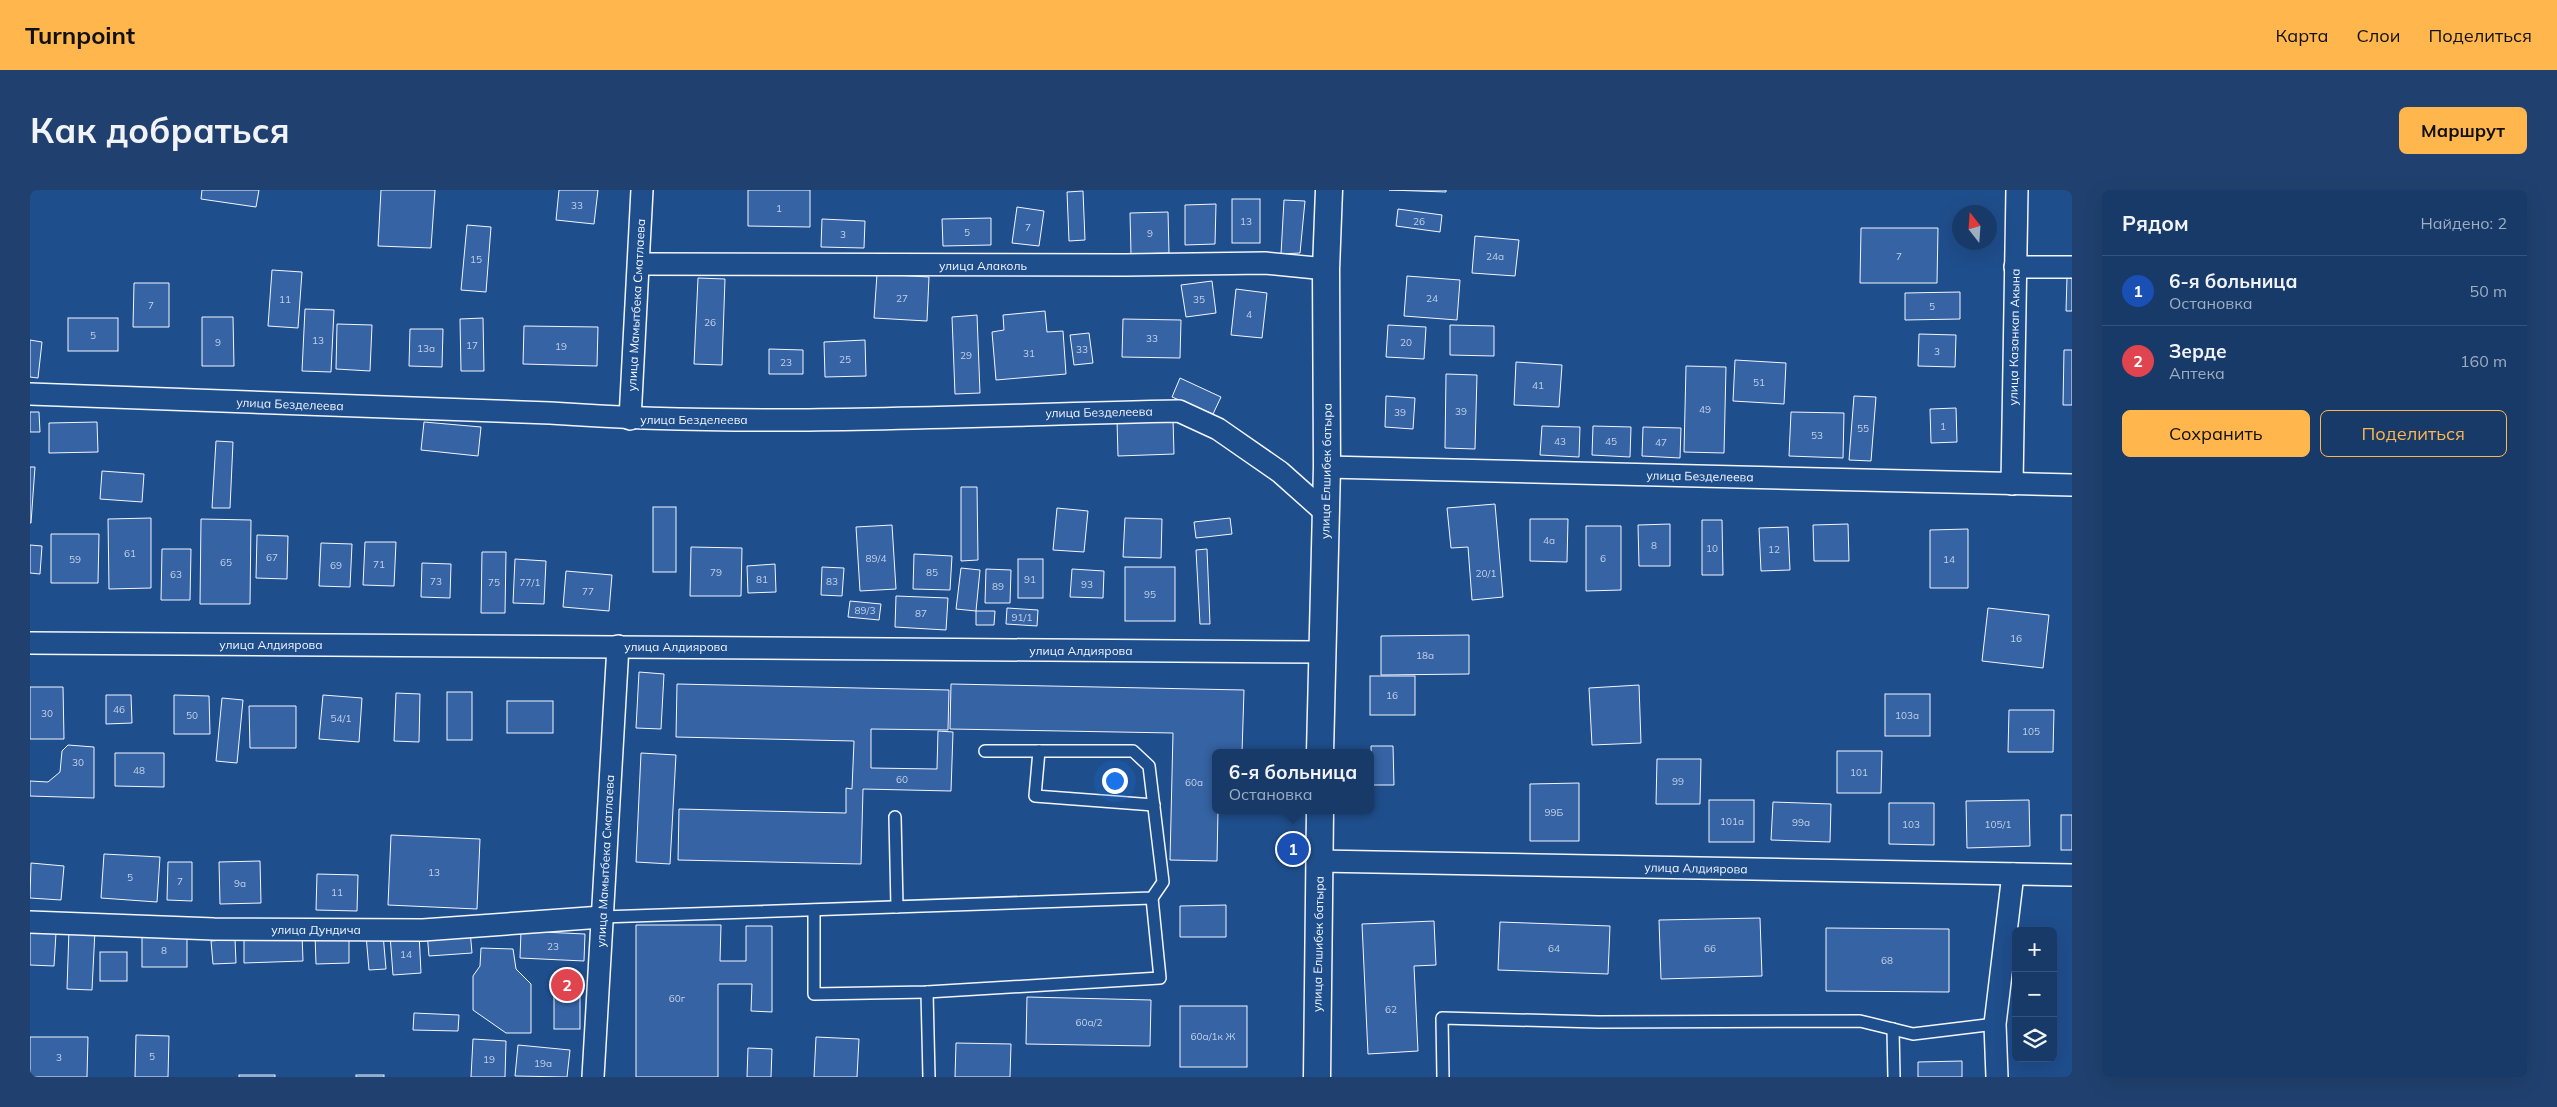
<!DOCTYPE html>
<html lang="ru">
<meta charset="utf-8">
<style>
:root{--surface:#173a69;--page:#20416f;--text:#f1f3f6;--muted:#9eadc0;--line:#36547d;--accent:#ffb74d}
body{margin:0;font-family:Mulish,sans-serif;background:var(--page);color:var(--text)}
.controls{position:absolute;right:15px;bottom:15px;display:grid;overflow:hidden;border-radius:8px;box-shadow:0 5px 20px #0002}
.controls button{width:45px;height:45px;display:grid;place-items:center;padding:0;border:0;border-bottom:1px solid var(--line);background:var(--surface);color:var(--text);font:25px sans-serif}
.compass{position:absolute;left:1922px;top:15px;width:45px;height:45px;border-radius:50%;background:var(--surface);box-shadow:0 5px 20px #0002;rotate:343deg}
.you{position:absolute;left:1084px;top:590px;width:18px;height:18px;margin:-12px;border:4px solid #fff;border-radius:50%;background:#1a73e8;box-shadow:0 0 0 8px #1a73e833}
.badge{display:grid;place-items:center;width:32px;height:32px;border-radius:50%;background:var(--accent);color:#fff;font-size:16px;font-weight:700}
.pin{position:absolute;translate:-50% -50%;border:2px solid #fff;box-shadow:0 1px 5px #0006}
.popup{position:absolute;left:1182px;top:559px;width:162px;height:65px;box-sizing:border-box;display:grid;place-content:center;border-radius:8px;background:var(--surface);filter:drop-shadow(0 1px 4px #0005);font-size:16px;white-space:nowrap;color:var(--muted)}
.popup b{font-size:19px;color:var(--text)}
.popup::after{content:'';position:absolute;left:50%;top:100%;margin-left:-10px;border:10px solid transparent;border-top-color:var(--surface)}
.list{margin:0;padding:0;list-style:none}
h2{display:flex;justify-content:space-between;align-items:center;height:65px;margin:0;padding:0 20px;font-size:21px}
h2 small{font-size:16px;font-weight:400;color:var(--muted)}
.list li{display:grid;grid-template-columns:32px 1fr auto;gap:15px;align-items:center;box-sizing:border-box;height:70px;padding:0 20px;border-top:1px solid var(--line)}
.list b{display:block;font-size:19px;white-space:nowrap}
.list p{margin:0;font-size:16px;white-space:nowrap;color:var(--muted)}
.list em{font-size:16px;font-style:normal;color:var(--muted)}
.actions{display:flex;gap:10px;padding:15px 20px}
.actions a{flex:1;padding:11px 0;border:1px solid var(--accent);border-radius:8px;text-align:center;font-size:18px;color:var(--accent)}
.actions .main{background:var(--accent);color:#111}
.icon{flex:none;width:28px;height:28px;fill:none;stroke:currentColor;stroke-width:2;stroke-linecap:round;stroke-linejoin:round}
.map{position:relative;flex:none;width:2042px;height:887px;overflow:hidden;border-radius:8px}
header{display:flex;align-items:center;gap:30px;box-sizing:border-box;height:70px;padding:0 25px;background:var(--accent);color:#111}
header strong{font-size:24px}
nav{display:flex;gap:28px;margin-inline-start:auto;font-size:18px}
.intro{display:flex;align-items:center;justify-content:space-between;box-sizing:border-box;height:120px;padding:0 30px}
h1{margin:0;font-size:35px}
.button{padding:12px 22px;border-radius:8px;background:var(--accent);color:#111;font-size:18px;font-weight:700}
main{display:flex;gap:30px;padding:0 30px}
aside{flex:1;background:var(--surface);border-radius:8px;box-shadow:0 5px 20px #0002}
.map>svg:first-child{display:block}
.building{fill:#3563a3;stroke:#f2f6ff}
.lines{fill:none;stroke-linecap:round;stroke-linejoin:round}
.service-casing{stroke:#f2f6ff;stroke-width:14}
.minor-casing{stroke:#f2f6ff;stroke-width:24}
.tertiary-casing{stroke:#f2f6ff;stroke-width:29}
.service{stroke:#1f4e8c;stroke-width:11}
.minor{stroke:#1f4e8c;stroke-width:21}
.tertiary{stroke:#1f4e8c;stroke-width:26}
.labels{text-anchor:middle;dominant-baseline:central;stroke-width:4;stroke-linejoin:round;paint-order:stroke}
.number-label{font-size:10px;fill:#c3d1e8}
.street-label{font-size:12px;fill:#f2f6ff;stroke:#1f4e8c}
</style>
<header>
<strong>Turnpoint</strong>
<nav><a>Карта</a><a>Слои</a><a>Поделиться</a></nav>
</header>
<div class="intro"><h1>Как добраться</h1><a class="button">Маршрут</a></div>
<main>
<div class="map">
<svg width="2042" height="887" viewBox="0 0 2042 887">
<rect width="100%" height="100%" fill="#1f4e8c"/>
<g class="building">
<polygon points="172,0 229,0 226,17 171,9"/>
<polygon points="351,0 405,0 401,58 348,56"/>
<polygon points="529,0 568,0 564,34 526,30"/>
<polygon points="718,0 780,0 780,37 718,36"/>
<polygon points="1359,0 1416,0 1416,2"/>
<polygon points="1053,1 1055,50 1039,51 1037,2"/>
<rect x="1202" y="9" width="28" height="44"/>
<polygon points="1254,10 1275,11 1270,63 1251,64"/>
<polygon points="1186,14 1185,54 1155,55 1155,15"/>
<polygon points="987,17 1014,21 1009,56 982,53"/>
<polygon points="1368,19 1412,25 1410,42 1366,36"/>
<polygon points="1138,22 1139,63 1101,64 1100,23"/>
<polygon points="961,28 961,55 913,56 912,29"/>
<polygon points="792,29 835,31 834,58 791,57"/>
<polygon points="437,35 461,37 456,102 431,100"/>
<polygon points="1831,38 1908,38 1907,93 1830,93"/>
<polygon points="1445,46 1489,50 1485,86 1442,83"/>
<polygon points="242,80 272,82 268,138 238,136"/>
<polygon points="847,84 899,87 897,131 844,128"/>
<polygon points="1377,86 1430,90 1427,130 1374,126"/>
<polygon points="2037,87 2042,87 2042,121 2036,121"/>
<polygon points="668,88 695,89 692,175 664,174"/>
<polygon points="1182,91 1186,123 1156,127 1151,95"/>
<polygon points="104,93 139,93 139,137 103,137"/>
<polygon points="1206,99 1237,103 1232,148 1201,145"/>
<polygon points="1930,102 1930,129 1875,130 1875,103"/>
<polygon points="275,119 304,120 301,182 272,181"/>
<polygon points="1015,121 1017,142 1033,141 1036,184 966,190 962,142 974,140 973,125"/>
<polygon points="947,125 950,203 925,204 922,127"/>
<polygon points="172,127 203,127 204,176 172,176"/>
<rect x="38" y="128" width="50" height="33"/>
<polygon points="453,128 454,181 431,181 430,129"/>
<polygon points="1093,129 1151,130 1150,168 1092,167"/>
<polygon points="307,134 342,135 340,181 306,179"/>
<polygon points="1358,135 1396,137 1394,169 1356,167"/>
<polygon points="1420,135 1464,136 1464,166 1420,165"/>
<polygon points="494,136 568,137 567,176 493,174"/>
<polygon points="380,139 413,139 412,177 379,176"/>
<polygon points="1059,143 1063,173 1044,175 1040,145"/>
<polygon points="1889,144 1926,145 1925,177 1888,176"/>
<polygon points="0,150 12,152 8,188 0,187"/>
<polygon points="835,150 836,186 795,187 794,152"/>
<polygon points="739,159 773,160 773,184 739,184"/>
<polygon points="2034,160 2042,160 2042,215 2033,215"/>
<polygon points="1705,170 1756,173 1754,214 1703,211"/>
<polygon points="1486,172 1532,175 1529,217 1484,215"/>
<polygon points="1656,176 1696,177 1694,263 1654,262"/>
<polygon points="1416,184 1447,185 1445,259 1415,258"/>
<polygon points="1150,188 1191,207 1183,224 1142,207"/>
<polygon points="1356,206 1385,208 1383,239 1355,237"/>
<polygon points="1824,206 1846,207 1841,271 1819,270"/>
<polygon points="1926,218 1927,252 1901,253 1900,219"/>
<polygon points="0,222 9,222 10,242 0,242"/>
<polygon points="1761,222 1814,223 1813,268 1759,266"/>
<polygon points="1143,229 1144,264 1088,266 1087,230"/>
<polygon points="67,232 68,262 19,263 19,233"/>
<polygon points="394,232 451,237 448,266 391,260"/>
<polygon points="1512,236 1550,237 1549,267 1510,265"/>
<polygon points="1563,236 1601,237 1600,267 1562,265"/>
<polygon points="1613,237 1651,238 1650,268 1612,266"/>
<polygon points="186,251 203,252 200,318 182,318"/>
<polygon points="0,277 5,277 1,333 0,333"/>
<polygon points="72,281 114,284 112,312 70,309"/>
<polygon points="931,297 947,297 948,370 931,371"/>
<polygon points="1465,314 1473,407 1442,410 1438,357 1421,358 1417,318"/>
<rect x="623" y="317" width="23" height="65"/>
<polygon points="1027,318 1058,321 1054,362 1023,360"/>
<polygon points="121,328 121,398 79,399 78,329"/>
<polygon points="1095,328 1132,329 1131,368 1093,367"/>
<polygon points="1200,328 1202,344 1166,348 1164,332"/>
<polygon points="171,329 221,330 220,414 170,414"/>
<polygon points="1500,329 1538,329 1537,372 1500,371"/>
<polygon points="1672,330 1692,330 1693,385 1672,385"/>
<polygon points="1640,334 1640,376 1609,376 1608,335"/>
<polygon points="1818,334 1819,371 1784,371 1783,335"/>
<polygon points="862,335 866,399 830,401 826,337"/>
<polygon points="1556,336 1591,336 1591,400 1556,401"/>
<polygon points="1758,337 1760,380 1731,381 1729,338"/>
<polygon points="1938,339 1938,398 1900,398 1900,340"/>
<polygon points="21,344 69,344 68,393 21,393"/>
<polygon points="227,345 258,346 257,389 226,388"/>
<polygon points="335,352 366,352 364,396 333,395"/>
<polygon points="291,353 322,354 320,397 289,396"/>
<polygon points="0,355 12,356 10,384 0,383"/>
<polygon points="661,357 712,358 711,406 660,406"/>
<polygon points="132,359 161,359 160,410 131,410"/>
<polygon points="1177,359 1180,434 1170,434 1166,360"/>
<polygon points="452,362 476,362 475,423 451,423"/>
<polygon points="884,364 922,366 920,400 883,399"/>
<polygon points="485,369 516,371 514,414 483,413"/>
<rect x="988" y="369" width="25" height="39"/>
<polygon points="392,373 421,374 420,408 391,407"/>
<polygon points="745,374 746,402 718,403 717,376"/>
<polygon points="792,377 814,378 812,406 791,405"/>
<rect x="1095" y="377" width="50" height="54"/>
<polygon points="931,378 950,380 946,421 926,419"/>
<polygon points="956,379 981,380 980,413 955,413"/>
<polygon points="1042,379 1074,381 1073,408 1040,407"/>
<polygon points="536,381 582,385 579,421 533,417"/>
<polygon points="866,406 918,408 916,440 865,437"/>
<polygon points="820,411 851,414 849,430 818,427"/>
<polygon points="977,418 1008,420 1007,436 976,434"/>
<polygon points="1958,418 2019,425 2013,478 1952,471"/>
<polygon points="946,421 965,421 964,435 946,435"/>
<polygon points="1439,445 1439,484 1351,485 1351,446"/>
<polygon points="609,482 634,484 631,539 606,538"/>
<rect x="1340" y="486" width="45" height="39"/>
<polygon points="647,494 919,500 918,540 841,539 841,578 907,579 908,541 923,542 921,601 833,599 831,674 648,670 649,619 816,623 816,598 822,599 824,551 646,547"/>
<polygon points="921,494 1214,500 1212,563 1186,563 1186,620 1188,620 1187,671 1140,670 1143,543 920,539"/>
<polygon points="1609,495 1611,553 1562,555 1559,498"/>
<polygon points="0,497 33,497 34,549 0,549"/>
<rect x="417" y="502" width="25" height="48"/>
<polygon points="366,503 390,504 389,552 364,551"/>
<rect x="1855" y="504" width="45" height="42"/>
<polygon points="76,505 101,505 102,533 76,534"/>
<polygon points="144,505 179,506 180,544 144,544"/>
<polygon points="293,505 332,508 329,552 289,549"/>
<polygon points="192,508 213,510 207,573 186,571"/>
<rect x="477" y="511" width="46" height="32"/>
<polygon points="219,516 266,516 266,558 220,558"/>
<polygon points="1979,520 2024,520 2023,562 1978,562"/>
<polygon points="38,555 64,557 64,608 0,606 0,591 18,592 30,582 32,561"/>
<polygon points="1341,556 1363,556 1364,595 1342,595"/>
<polygon points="1807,561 1852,561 1851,603 1807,603"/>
<polygon points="85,563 134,563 134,597 85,596"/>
<polygon points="611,563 646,565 640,674 606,672"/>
<polygon points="1627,569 1671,569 1670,614 1626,614"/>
<polygon points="1549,593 1549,651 1500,651 1500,594"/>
<rect x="1679" y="610" width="45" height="42"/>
<polygon points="1999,610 2000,656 1937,658 1936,611"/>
<polygon points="1743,612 1801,614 1800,652 1741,650"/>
<polygon points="1859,613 1904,613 1904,655 1859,654"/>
<rect x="2031" y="625" width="11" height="35"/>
<polygon points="361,645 450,649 447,719 358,715"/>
<polygon points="74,664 130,667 127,712 71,708"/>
<polygon points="230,671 231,713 190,714 189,672"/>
<polygon points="138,672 162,672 162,711 137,710"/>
<polygon points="1,673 34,676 31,710 0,708"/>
<polygon points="287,684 328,685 327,721 286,720"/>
<polygon points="1196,715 1196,747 1150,747 1150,716"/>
<polygon points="1730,728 1732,786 1631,789 1629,730"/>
<polygon points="1404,731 1406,775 1384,776 1388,861 1338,864 1332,734"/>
<polygon points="1470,732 1580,736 1578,784 1468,780"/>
<polygon points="606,735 691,735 690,771 716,771 716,736 742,736 742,822 721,821 722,794 688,794 688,887 606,887"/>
<polygon points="1796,738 1919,739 1919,802 1796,801"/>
<polygon points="39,739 65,740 62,800 37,799"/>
<polygon points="440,740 442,763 399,766 397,742"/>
<polygon points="491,741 555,744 554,771 490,768"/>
<polygon points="0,742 26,743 24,776 0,775"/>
<polygon points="389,743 391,783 363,785 360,745"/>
<rect x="112" y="744" width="45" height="33"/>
<polygon points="272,744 273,771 214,773 214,745"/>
<polygon points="319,744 319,773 286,774 285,745"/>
<polygon points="353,744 356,779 339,780 336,745"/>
<polygon points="205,749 206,773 183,774 181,751"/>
<polygon points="451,758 483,759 486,779 501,794 501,843 476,843 443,820 443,786 450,776"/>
<rect x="70" y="762" width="27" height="29"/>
<rect x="524" y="798" width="26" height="41"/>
<polygon points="997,807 1121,810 1120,856 996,854"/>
<rect x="1150" y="816" width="67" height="61"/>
<polygon points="384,823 429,825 428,841 383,840"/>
<polygon points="106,845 139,846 138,887 105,887"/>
<polygon points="0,847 58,847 57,887 0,887"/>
<polygon points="786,847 829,849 827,887 784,887"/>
<polygon points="443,849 476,851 475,887 441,887"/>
<polygon points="926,853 981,854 980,887 925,887"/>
<polygon points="488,855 540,860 537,887 485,886"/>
<polygon points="718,858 742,859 741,887 717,887"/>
<polygon points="1932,871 1932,887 1888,887 1888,872"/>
<rect x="209" y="885" width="36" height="2"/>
<rect x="326" y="885" width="28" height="2"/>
</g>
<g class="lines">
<defs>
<g id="service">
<polyline points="1009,561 1005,606 1124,615"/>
<polyline points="865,627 867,717"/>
<polyline points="784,720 784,804 897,802 1130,788 1122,708"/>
<polyline points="572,727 1122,708 1133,692 1119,576 1103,561 955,561"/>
<polyline points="897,802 899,887"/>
<polyline points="1863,839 1864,887"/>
<polyline points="1413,887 1412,828 1568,832 1830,831 1883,844 1965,834"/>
</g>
<g id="minor">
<polyline points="609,74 1095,75 1235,73 1296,79"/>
<polyline points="1985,77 2042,77"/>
<path d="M 0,204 L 520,223 C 729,238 940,225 1149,221 L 1188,239 L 1250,282 L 1296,323"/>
<polyline points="600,229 612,0"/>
<polyline points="1297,277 2042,295"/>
<polyline points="1982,294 1987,0"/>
<polyline points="0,453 1291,462"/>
<polyline points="1289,671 2042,685"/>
<polyline points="0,732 184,739 393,740 572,727"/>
<polyline points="563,887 588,456"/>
<polyline points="1967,887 1965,834 1983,684"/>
</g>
<g id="tertiary">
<polyline points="1290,563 1297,277 1296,79 1299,0"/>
<polyline points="1287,887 1290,620"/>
</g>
</defs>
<use href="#service" class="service-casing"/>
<use href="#minor" class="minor-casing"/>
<use href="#tertiary" class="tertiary-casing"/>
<use href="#service" class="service"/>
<use href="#minor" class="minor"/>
<use href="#tertiary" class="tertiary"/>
</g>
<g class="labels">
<g class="number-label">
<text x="547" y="15">33</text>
<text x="749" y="18">1</text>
<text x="1216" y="31">13</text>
<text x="1389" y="31">26</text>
<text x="998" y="37">7</text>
<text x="937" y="42">5</text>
<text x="1120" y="43">9</text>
<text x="813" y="44">3</text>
<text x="1465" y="66">24а</text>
<text x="1869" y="66">7</text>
<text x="446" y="69">15</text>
<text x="872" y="108">27</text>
<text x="1402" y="108">24</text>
<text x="255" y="109">11</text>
<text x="1169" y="109">35</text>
<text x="121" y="115">7</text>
<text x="1902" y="116">5</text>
<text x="1219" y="124">4</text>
<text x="680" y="132">26</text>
<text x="63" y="145">5</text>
<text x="1122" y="148">33</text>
<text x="288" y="150">13</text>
<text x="188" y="152">9</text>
<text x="1376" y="152">20</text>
<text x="442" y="155">17</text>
<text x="531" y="156">19</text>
<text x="396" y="158">13а</text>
<text x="1052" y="159">33</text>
<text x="1907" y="161">3</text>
<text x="999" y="163">31</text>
<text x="936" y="165">29</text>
<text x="815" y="169">25</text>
<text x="756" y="172">23</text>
<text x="1729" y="192">51</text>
<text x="1508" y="195">41</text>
<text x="1675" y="219">49</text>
<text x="1431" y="221">39</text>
<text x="1370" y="222">39</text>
<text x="1913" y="236">1</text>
<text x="1833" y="238">55</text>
<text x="1787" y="245">53</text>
<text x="1530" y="251">43</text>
<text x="1581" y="251">45</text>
<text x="1631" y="252">47</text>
<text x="1519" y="350">4а</text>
<text x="1624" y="355">8</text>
<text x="1682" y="358">10</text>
<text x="1744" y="359">12</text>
<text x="100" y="363">61</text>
<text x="242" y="367">67</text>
<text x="846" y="368">89/4</text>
<text x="1573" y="368">6</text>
<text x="45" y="369">59</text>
<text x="1919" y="369">14</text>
<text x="196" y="372">65</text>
<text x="349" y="374">71</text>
<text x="306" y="375">69</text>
<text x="686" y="382">79</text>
<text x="902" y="382">85</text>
<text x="1456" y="383">20/1</text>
<text x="146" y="384">63</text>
<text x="732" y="389">81</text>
<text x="1000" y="389">91</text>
<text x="406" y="391">73</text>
<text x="802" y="391">83</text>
<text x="464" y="392">75</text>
<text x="500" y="392">77/1</text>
<text x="1057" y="394">93</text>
<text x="968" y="396">89</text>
<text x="558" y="401">77</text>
<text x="1120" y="404">95</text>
<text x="835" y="420">89/3</text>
<text x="891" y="423">87</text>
<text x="992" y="427">91/1</text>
<text x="1986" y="448">16</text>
<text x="1395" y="465">18а</text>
<text x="1362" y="505">16</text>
<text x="89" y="519">46</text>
<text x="17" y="523">30</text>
<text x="162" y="525">50</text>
<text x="1877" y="525">103а</text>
<text x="311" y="528">54/1</text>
<text x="2001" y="541">105</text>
<text x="48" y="572">30</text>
<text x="109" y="580">48</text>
<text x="1829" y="582">101</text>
<text x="872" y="589">60</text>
<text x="1648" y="591">99</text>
<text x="1164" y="592">60а</text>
<text x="1524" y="622">99Б</text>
<text x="1702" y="631">101а</text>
<text x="1771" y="632">99а</text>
<text x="1881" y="634">103</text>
<text x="1968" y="634">105/1</text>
<text x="404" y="682">13</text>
<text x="100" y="687">5</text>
<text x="150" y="691">7</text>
<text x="210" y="693">9а</text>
<text x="307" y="702">11</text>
<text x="523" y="756">23</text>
<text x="1524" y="758">64</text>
<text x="1680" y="758">66</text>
<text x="134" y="760">8</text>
<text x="376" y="764">14</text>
<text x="1857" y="770">68</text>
<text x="647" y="808">60г</text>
<text x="1361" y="819">62</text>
<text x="1059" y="832">60а/2</text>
<text x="1183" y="846">60а/1к Ж</text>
<text x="122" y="866">5</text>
<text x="29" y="867">3</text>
<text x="459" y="869">19</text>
<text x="513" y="873">19а</text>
</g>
<g class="street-label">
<text x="953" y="75">улица Алаколь</text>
<text transform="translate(606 115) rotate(-87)">улица Мамытбека Сматлаева</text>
<text transform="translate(1984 147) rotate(-89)">улица Казанкап Акына</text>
<text transform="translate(260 214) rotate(2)">улица Безделеева</text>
<text transform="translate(1069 222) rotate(-1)">улица Безделеева</text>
<text x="664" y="229">улица Безделеева</text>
<text transform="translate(1296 281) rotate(-89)">улица Елшибек батыра</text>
<text transform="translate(1670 286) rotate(1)">улица Безделеева</text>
<text x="241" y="454">улица Алдиярова</text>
<text x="646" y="456">улица Алдиярова</text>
<text x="1051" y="460">улица Алдиярова</text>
<text transform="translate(575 671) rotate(-87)">улица Мамытбека Сматлаева</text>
<text transform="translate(1666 678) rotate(1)">улица Алдиярова</text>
<text x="286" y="739">улица Дундича</text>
<text transform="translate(1288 754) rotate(-89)">улица Елшибек батыра</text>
</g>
</g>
</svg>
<div class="controls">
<button>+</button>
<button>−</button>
<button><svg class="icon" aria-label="layers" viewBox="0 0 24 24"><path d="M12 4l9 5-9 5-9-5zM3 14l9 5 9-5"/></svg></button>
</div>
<svg class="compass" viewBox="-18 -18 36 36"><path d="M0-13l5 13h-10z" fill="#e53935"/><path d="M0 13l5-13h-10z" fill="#9eadc0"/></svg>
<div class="you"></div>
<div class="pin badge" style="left:1263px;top:659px;background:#1a4fb4">1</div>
<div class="popup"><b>6-я больница</b>Остановка</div>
<div class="pin badge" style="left:537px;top:795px;background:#e0444e">2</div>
</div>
<aside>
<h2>Рядом<small>Найдено: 2</small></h2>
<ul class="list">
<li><span class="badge" style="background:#1a4fb4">1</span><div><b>6-я больница</b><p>Остановка</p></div><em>50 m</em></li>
<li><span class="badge" style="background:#e0444e">2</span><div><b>Зерде</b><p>Аптека</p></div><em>160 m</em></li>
</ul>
<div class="actions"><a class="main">Сохранить</a><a>Поделиться</a></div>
</aside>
</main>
